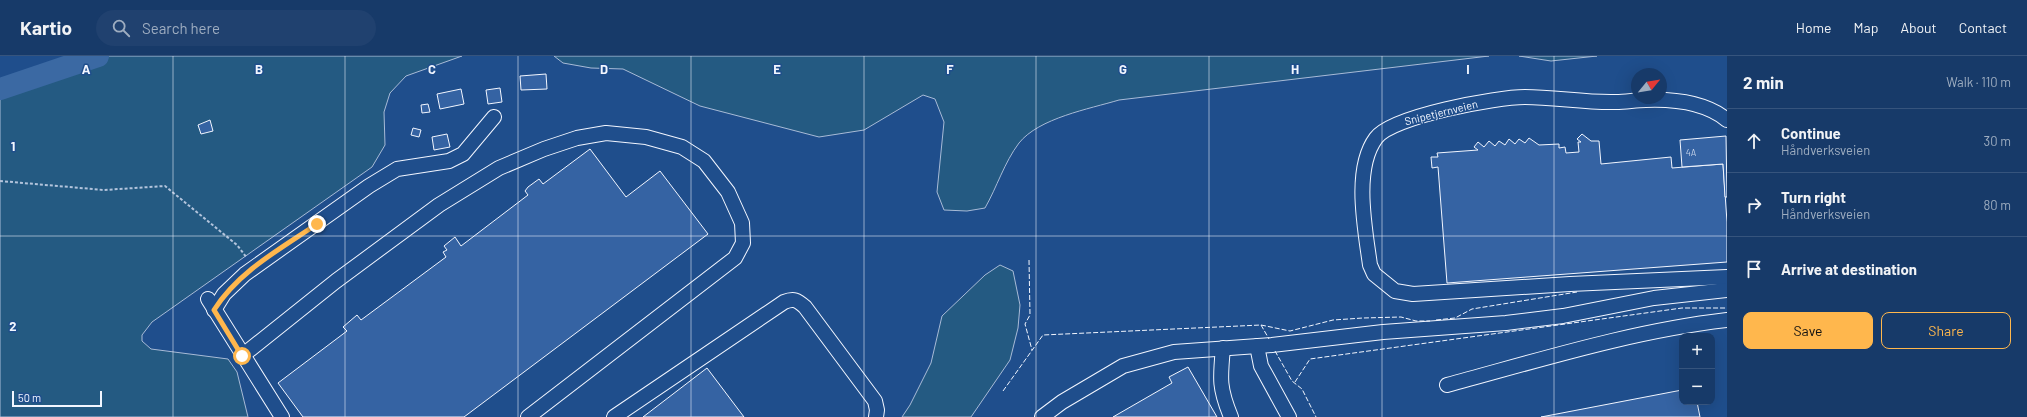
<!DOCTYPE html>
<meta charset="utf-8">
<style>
:root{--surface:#173a69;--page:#20416f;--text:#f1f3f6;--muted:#9eadc0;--line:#36547d;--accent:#ffb74d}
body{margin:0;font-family:Barlow,sans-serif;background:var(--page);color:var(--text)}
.controls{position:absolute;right:12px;bottom:12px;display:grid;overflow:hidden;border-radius:8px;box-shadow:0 4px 16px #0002}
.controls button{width:36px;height:36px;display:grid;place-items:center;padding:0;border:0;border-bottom:1px solid var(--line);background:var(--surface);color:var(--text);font:20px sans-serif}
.compass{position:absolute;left:1631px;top:12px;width:36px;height:36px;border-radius:50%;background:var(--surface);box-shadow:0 4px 16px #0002;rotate:60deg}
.scale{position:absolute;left:12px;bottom:10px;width:90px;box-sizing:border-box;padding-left:4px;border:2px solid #f2f6ff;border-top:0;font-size:11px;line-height:14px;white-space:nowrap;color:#f2f6ff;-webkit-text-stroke:3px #1f4e8c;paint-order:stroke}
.stop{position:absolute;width:12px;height:12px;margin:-9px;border:3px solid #ffb74d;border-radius:50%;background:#fff}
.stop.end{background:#ffb74d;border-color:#fff;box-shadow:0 1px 4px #0008}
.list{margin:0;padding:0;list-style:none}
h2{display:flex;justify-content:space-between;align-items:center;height:52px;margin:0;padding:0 16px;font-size:17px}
h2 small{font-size:13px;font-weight:400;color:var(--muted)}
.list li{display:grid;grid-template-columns:26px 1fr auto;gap:12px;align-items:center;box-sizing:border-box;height:64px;padding:0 16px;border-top:1px solid var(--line)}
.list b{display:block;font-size:15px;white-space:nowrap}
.list p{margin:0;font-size:13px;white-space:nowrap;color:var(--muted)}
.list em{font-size:13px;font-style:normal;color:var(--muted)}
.actions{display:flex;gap:8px;padding:12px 16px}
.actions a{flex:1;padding:9px 0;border:1px solid var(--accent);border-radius:8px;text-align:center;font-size:14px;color:var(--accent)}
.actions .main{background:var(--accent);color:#111}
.icon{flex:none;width:22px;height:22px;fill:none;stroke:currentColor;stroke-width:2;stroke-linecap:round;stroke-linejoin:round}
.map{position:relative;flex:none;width:1727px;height:361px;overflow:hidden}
header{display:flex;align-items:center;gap:24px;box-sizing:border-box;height:56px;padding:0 20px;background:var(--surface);border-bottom:1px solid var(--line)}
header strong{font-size:19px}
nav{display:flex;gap:22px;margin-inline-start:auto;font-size:14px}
.search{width:280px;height:36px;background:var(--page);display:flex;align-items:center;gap:10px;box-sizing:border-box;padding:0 14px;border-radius:22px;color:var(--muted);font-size:15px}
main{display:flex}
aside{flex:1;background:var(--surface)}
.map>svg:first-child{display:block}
.green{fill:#245a82;stroke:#a8bbd7}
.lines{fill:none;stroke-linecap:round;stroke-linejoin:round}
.river{stroke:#3b69a3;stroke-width:22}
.building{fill:#3563a3;stroke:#f2f6ff}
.minor-casing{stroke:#f2f6ff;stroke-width:16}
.path{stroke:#b3c4dc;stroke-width:2;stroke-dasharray:3 2;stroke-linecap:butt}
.minor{stroke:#1f4e8c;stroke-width:14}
.fence{stroke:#f2f6ff;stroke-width:1;stroke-dasharray:5 2;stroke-linecap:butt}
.route{stroke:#ffb74d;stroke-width:5}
.grid{fill:none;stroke:#f2f6ff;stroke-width:1;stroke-opacity:0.55}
.labels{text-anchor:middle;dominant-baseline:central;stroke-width:3;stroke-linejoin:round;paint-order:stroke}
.number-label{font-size:9px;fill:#c3d1e8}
.street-label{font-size:11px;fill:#f2f6ff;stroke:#1f4e8c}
.grid-label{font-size:13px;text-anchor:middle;font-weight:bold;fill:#f2f6ff;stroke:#1f4e8c;stroke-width:3;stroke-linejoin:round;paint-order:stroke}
</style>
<header>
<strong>Kartio</strong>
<div class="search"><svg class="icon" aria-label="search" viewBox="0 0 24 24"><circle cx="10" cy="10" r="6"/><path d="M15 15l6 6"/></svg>Search here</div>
<nav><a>Home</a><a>Map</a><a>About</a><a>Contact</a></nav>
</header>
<main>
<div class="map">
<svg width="1727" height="361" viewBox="0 0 1727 361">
<rect width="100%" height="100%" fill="#1f4e8c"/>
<g class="green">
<polygon points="105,0 462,0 406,20 390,37 384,56 385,89 372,111 152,266 142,279 142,285 151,293 228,303 237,316 248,361 0,361 0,28"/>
<path d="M 554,0 L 1489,0 L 1119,44 C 1089,53 1039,62 1019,87 C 1004,107 997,131 985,152 L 967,155 L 944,154 L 937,136 L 944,66 L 935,43 L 923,39 L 864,74 L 819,81 L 700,50 L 623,13 L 591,12 L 563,7 Z"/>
<polygon points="1519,0 1597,0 1551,5"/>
<polygon points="1000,209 1013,215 1020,249 1018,272 1010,304 971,361 902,361 910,349 931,307 942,260 985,219"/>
</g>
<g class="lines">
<polyline class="river" points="0,33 98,0"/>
</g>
<g class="building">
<polygon points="546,18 547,33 521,34 520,20"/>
<polygon points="500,32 502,46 488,48 486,34"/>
<polygon points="461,33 464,48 440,53 437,38"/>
<polygon points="428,48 430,56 422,57 421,49"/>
<polygon points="210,64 213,75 201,78 198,69"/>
<polygon points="413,72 421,74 419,81 411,79"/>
<polygon points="447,78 450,91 434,94 432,81"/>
<polygon points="1582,78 1591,85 1599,85 1601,108 1671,101 1672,112 1723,108 1727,166 1727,206 1447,227 1438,111 1432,112 1431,101 1438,101 1437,97 1478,94 1474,91 1478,86 1484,91 1489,85 1495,90 1499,85 1505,89 1509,83 1515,88 1519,83 1525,87 1529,82 1539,89 1559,88 1559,92 1565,91 1566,97 1579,96 1578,86 1581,86 1577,83"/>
<polygon points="1726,80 1727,141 1725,141 1723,108 1682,111 1680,84"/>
<polygon points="590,93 626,141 660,115 708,178 464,361 303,361 278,327 347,275 343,271 357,259 361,264 446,201 443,196 447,194 444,190 455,181 461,190 528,139 525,135 528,131 539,123 543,128"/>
<polygon points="1188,311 1217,361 1113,361 1172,327 1169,321"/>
<polygon points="707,312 744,361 643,361"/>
<polygon points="1682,334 1682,346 1697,346 1700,361 1541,361"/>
</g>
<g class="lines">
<defs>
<g id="minor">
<path d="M 1727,64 C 1705,46 1673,43 1646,44 C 1636,44 1626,46 1616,46 C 1586,47 1555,41 1525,41 C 1497,41 1392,60 1376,82 C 1353,113 1365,172 1370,209 L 1374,218 L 1395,235 L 1413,238 L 1570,228 L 1727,221"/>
<polyline points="208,243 282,361"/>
<polyline points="214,254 224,238 245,218 369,130 397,113 449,105 463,98 494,61"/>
<polyline points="1257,290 1261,310 1289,361"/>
<path d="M 1223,292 C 1220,323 1219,332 1231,361"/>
<polyline points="242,300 336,225 439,149 499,112 544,93 577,82 606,77 646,81 682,91 704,105 728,136 742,167 743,187 735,202 528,361"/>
<path d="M 1447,329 C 1540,304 1632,275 1727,264"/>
<path d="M 614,361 L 784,246 C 794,242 797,244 805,251 L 875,345 L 877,354 L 876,361"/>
<polyline points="1042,361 1062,346 1123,310 1174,296 1272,289 1383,276 1506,267 1563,260 1654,242 1727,234"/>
</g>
</defs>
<use href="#minor" class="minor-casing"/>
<polyline class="path" points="0,125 104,134 165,130 237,189 247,202"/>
<use href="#minor" class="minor"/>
<g class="fence">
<polyline points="1029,204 1030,259 1025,268 1032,294"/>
<polyline points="1436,264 1455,262 1472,253 1577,236"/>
<polyline points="1261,269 1290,275 1333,264 1363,262 1401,261 1416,265 1430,265"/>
<polyline points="1275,295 1292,325 1302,333 1316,361"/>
<polyline points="1295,326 1310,303 1682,252 1727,252"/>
<polyline points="1003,335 1043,279 1261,269 1269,283"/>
</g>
</g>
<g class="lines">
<path class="route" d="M 242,300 L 214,254 C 239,215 280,193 317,168"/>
</g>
<path class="grid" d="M 173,0 L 173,361M 345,0 L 345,361M 518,0 L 518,361M 691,0 L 691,361M 864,0 L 864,361M 1036,0 L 1036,361M 1209,0 L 1209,361M 1382,0 L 1382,361M 1554,0 L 1554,361M 0,180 L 1727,180"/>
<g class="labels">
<g class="number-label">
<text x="1691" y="96">4A</text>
</g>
<g class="street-label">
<text transform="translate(1441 56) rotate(-14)">Snipetjernveien</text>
</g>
</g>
<g class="grid-label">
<text x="86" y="18">A</text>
<text x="259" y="18">B</text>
<text x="432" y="18">C</text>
<text x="604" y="18">D</text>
<text x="777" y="18">E</text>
<text x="950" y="18">F</text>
<text x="1123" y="18">G</text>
<text x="1295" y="18">H</text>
<text x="1468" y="18">I</text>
<text x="13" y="95">1</text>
<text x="13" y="275">2</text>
</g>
</svg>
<div class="controls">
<button>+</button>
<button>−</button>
</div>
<svg class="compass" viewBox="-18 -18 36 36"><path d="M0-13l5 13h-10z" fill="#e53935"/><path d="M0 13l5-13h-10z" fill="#9eadc0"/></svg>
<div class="scale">50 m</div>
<div class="stop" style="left:242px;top:300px"></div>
<div class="stop end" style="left:317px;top:168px"></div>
</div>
<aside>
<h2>2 min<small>Walk · 110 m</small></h2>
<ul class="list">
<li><svg class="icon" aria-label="ahead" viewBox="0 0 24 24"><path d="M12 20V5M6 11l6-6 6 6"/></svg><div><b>Continue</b><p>Håndverksveien</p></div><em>30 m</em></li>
<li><svg class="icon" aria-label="right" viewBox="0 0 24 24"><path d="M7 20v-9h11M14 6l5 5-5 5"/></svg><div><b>Turn right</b><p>Håndverksveien</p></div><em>80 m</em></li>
<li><svg class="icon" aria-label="arrive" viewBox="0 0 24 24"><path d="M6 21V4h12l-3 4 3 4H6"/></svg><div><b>Arrive at destination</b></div></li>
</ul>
<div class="actions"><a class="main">Save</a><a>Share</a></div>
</aside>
</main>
